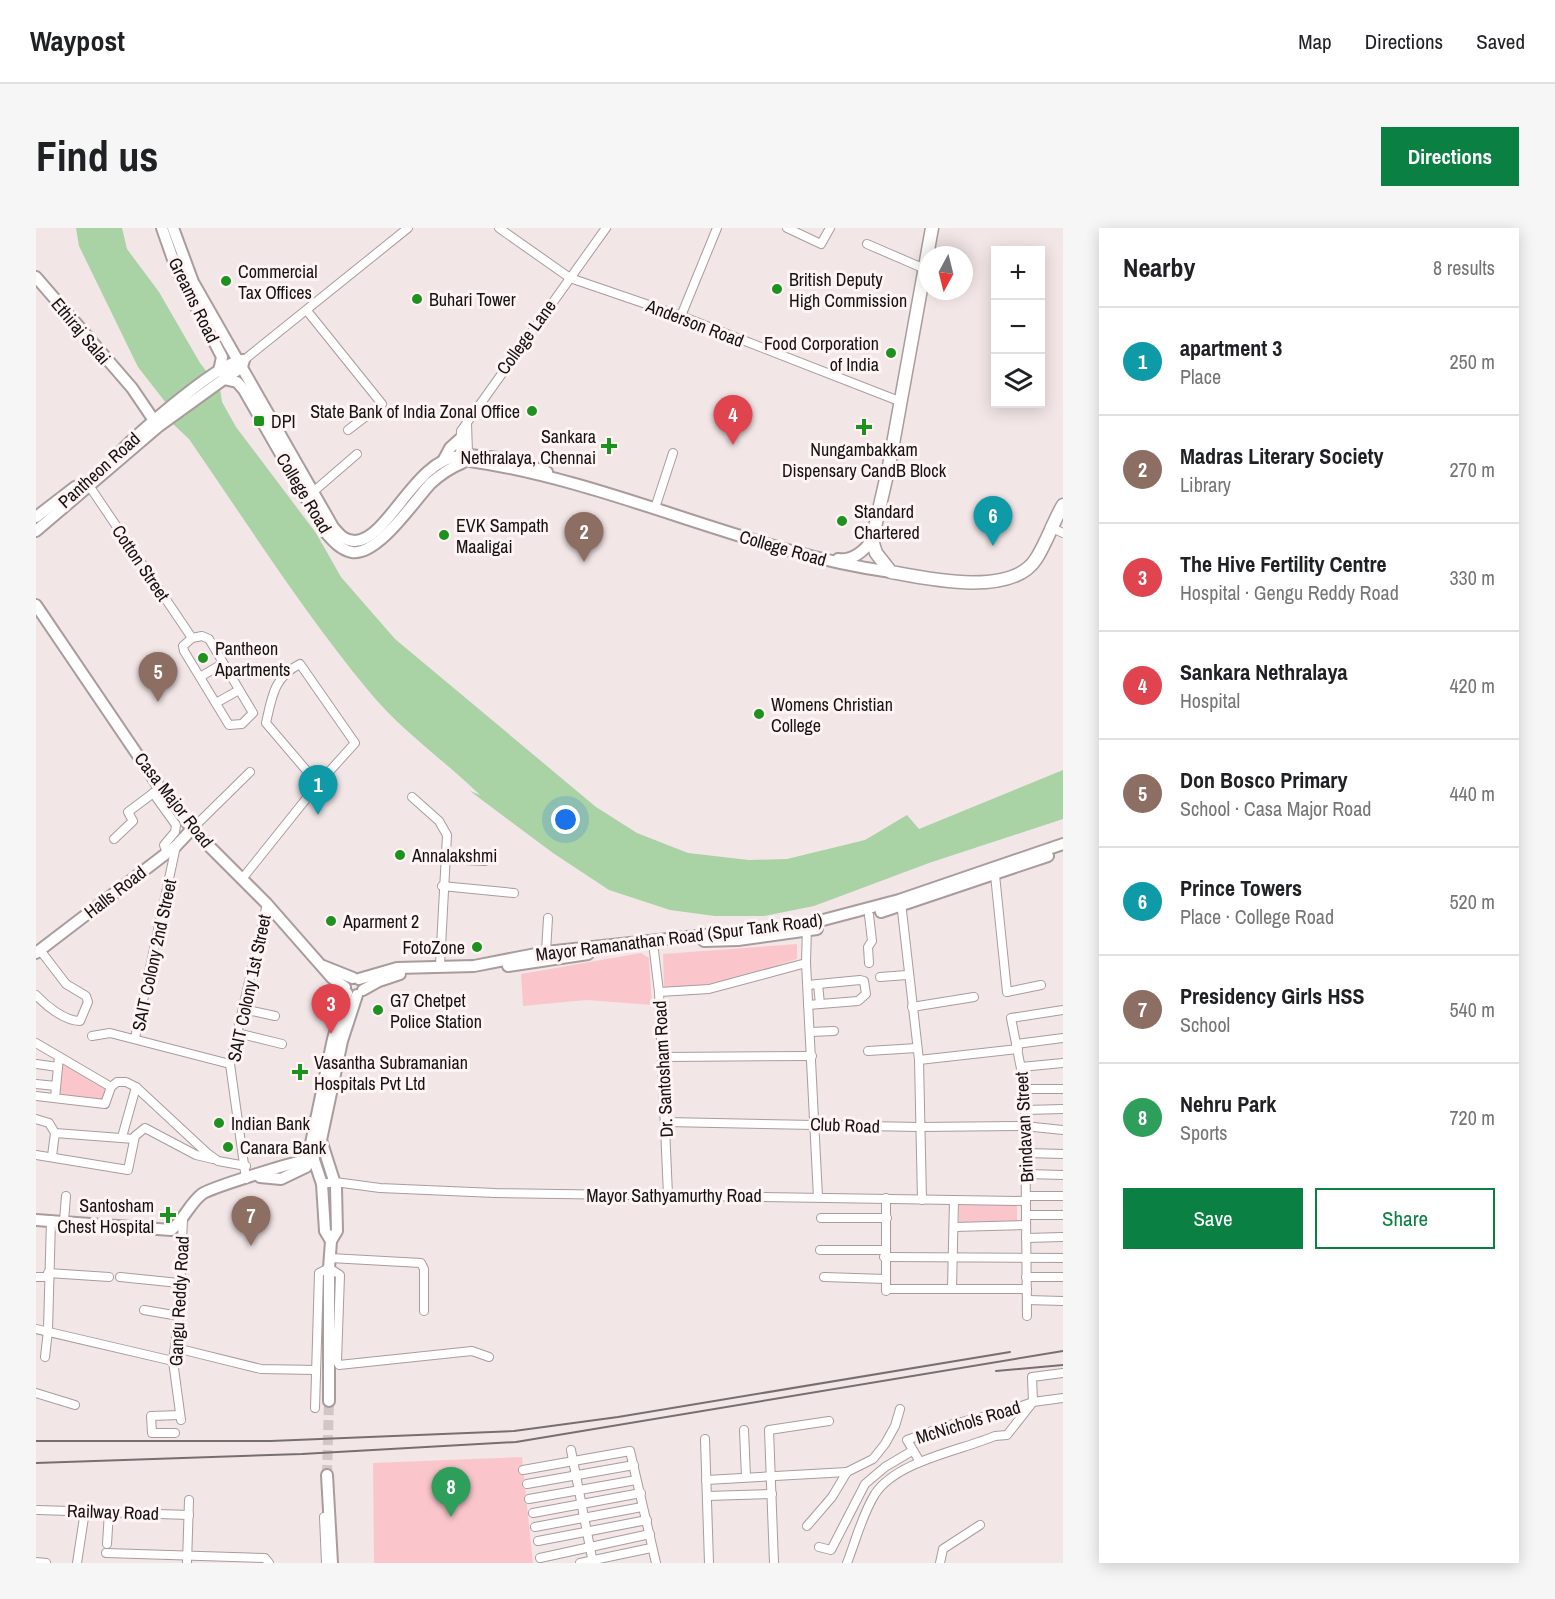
<!DOCTYPE html>
<meta charset="utf-8">
<style>
:root{--surface:#fff;--page:#f6f6f6;--text:#202124;--muted:#757577;--line:#e0e0e0;--accent:#0b8043}
body{margin:0;font-family:"Archivo Narrow",sans-serif;background:var(--page);color:var(--text)}
.controls{position:absolute;right:18px;top:18px;display:grid;overflow:hidden;border-radius:0px;box-shadow:0 3px 15px #0003}
.controls button{width:54px;height:54px;display:grid;place-items:center;padding:0;border:0;border-bottom:2px solid var(--line);background:var(--surface);color:var(--text);font:30px sans-serif}
.compass{position:absolute;left:883px;top:18px;width:54px;height:54px;border-radius:50%;background:var(--surface);box-shadow:0 3px 15px #0003;rotate:187deg}
.you{position:absolute;left:530px;top:592px;width:21px;height:21px;margin:-15px;border:4px solid #fff;border-radius:50%;background:#1a73e8;box-shadow:0 0 0 9px #1a73e833}
.badge{display:grid;place-items:center;width:39px;height:39px;border-radius:50%;background:var(--accent);color:#fff;font-size:20px;font-weight:700}
.pin{position:absolute;translate:-50% -50px;filter:drop-shadow(0 2px 3px #0008)}
.pin::after{content:'';position:absolute;top:32px;width:21px;height:18px;background:inherit;clip-path:polygon(0 0,100% 0,50% 100%)}
.list{margin:0;padding:0;list-style:none}
h2{display:flex;justify-content:space-between;align-items:center;height:78px;margin:0;padding:0 24px;font-size:26px}
h2 small{font-size:20px;font-weight:400;color:var(--muted)}
.list li{display:grid;grid-template-columns:39px 1fr auto;gap:18px;align-items:center;box-sizing:border-box;height:108px;padding:0 24px;border-top:2px solid var(--line)}
.list b{display:block;font-size:22px;white-space:nowrap}
.list p{margin:0;font-size:20px;white-space:nowrap;color:var(--muted)}
.list em{font-size:20px;font-style:normal;color:var(--muted)}
.actions{display:flex;gap:12px;padding:18px 24px}
.actions a{flex:1;padding:14px 0;border:2px solid var(--accent);border-radius:0px;text-align:center;font-size:21px;color:var(--accent)}
.actions .main{background:var(--accent);color:#fff}
.icon{flex:none;width:33px;height:33px;fill:none;stroke:currentColor;stroke-width:2;stroke-linecap:round;stroke-linejoin:round}
.map{position:relative;flex:none;width:1027px;height:1335px;overflow:hidden;border-radius:0px}
header{display:flex;align-items:center;gap:36px;box-sizing:border-box;height:84px;padding:0 30px;background:var(--surface);border-bottom:2px solid var(--line)}
header strong{font-size:28px}
nav{display:flex;gap:33px;margin-inline-start:auto;font-size:21px}
.intro{display:flex;align-items:center;justify-content:space-between;box-sizing:border-box;height:144px;padding:0 36px}
h1{margin:0;font-size:42px}
.button{padding:15px 27px;border-radius:0px;background:var(--accent);color:#fff;font-size:21px;font-weight:700}
main{display:flex;gap:36px;padding:0 36px}
aside{flex:1;background:var(--surface);border-radius:0px;box-shadow:0 3px 15px #0003}
.map>svg:first-child{display:block}
.green{fill:#fbc6cb}
.water{fill:#a9d2a5}
.lines{fill:none;stroke-linecap:round;stroke-linejoin:round}
.secondary-tunnel{stroke:#d2c6c7;stroke-width:10;stroke-dasharray:10 5;stroke-linecap:butt}
.street-casing{stroke:#a99c9d;stroke-width:10}
.secondary-casing{stroke:#a99c9d;stroke-width:14}
.primary-casing{stroke:#a99c9d;stroke-width:15}
.street{stroke:#fff;stroke-width:8}
.secondary{stroke:#fff;stroke-width:10}
.primary{stroke:#fff;stroke-width:12}
.rail{stroke:#776f6f;stroke-width:2}
.poi-dot{fill:#1e921f;stroke:#fff4f4;stroke-width:2}
.labels{text-anchor:middle;dominant-baseline:central;stroke-width:6;stroke-linejoin:round;paint-order:stroke}
.poi-label{font-size:18px;fill:#161212;stroke:#fff4f4;text-anchor:start}
.street-label{font-size:18px;fill:#161212;stroke:#fff4f4}
</style>
<header>
<strong>Waypost</strong>
<nav><a>Map</a><a>Directions</a><a>Saved</a></nav>
</header>
<div class="intro"><h1>Find us</h1><a class="button">Directions</a></div>
<main>
<div class="map">
<svg width="1027" height="1335" viewBox="0 0 1027 1335">
<rect width="100%" height="100%" fill="#f3e6e7"/>
<g class="green">
<polygon points="761,716 761,731 669,760 628,761 627,726"/>
<polygon points="605,725 613,730 616,777 551,772 487,778 485,746"/>
<polygon points="23,834 70,860 67,876 19,869"/>
<polygon points="923,976 981,976 981,998 923,999"/>
<polygon points="486,1229 497,1335 338,1335 337,1235"/>
</g>
<path class="water" d="M 40,0 L 86,0 L 91,21 L 123,64 L 164,135 L 184,161 L 186,174 L 200,199 L 280,305 L 305,349 L 359,411 L 560,579 L 601,605 L 652,625 L 713,632 L 751,631 L 829,612 L 871,587 L 883,601 L 1027,542 L 1027,591 L 893,635 L 778,678 L 728,688 L 679,688 L 634,682 L 573,662 L 517,625 L 434,563 L 444,567 C 407,531 364,502 331,461 C 266,382 211,295 153,211 L 137,196 L 130,175 L 102,139 L 43,18 Z"/>
<g class="lines">
<polyline class="secondary-tunnel" points="291,1247 293,1173"/>
<defs>
<g id="street">
<polyline points="463,0 534,50 645,88 863,173"/>
<polyline points="751,0 785,16 794,0"/>
<polyline points="831,16 889,41"/>
<polyline points="272,84 346,176 312,202"/>
<polyline points="645,88 681,0"/>
<polyline points="208,132 372,0"/>
<polyline points="431,195 432,225"/>
<polyline points="424,227 425,203 570,0"/>
<polyline points="54,259 156,410 147,418 148,423 193,497 206,496 217,485 173,411 166,408 156,410"/>
<polyline points="277,264 321,226"/>
<polyline points="620,277 637,225"/>
<polyline points="1014,299 1027,305"/>
<polyline points="164,449 186,436"/>
<polyline points="180,475 203,462"/>
<polyline points="117,565 140,597 139,604 128,617 131,625"/>
<polyline points="376,569 403,593 411,607 404,737"/>
<polyline points="156,601 214,544"/>
<polyline points="78,611 97,593 92,584 124,560"/>
<polyline points="408,631 449,633"/>
<polyline points="959,647 971,764 1005,757"/>
<path d="M 206,651 L 282,556 L 319,515 L 264,436 C 238,449 236,468 230,495 L 282,556"/>
<polyline points="406,658 478,665"/>
<polyline points="865,674 883,832 886,972"/>
<polyline points="833,687 836,713 832,719 833,735"/>
<polyline points="771,698 770,735 782,969"/>
<polyline points="617,715 623,764 632,967"/>
<polyline points="510,724 512,690"/>
<polyline points="844,749 871,747"/>
<polyline points="782,756 784,776"/>
<polyline points="772,757 824,752 828,753 830,766 822,773 772,777"/>
<polyline points="623,764 673,761 770,735"/>
<path d="M 0,767 C 10,778 29,793 44,793 L 52,774 L 50,768 L 30,756 L 4,722"/>
<polyline points="876,779 938,769"/>
<polyline points="207,781 239,788"/>
<polyline points="1027,782 975,790 989,861 990,987 1027,987"/>
<polyline points="774,804 798,803"/>
<polyline points="201,805 246,816"/>
<polyline points="56,808 74,805 194,836"/>
<polyline points="99,810 140,618"/>
<polyline points="0,815 75,859 81,854 90,854 100,859 171,925 182,933 210,938"/>
<polyline points="980,816 1027,810"/>
<polyline points="832,823 881,820"/>
<polyline points="627,829 776,828"/>
<polyline points="883,832 982,821"/>
<polyline points="0,836 22,839"/>
<polyline points="985,839 1027,835"/>
<polyline points="0,856 20,858"/>
<polyline points="989,861 1027,861"/>
<polyline points="0,868 69,876 75,859"/>
<polyline points="19,870 23,829"/>
<polyline points="989,882 1027,881"/>
<polyline points="0,891 13,895 19,905 16,928"/>
<polyline points="630,894 883,899 988,898 1027,902"/>
<polyline points="19,905 98,911"/>
<polyline points="86,909 100,859"/>
<polyline points="990,925 1027,926"/>
<polyline points="0,927 92,942 99,908 109,900 160,927 177,931"/>
<polyline points="991,946 1027,947"/>
<polyline points="210,951 194,836 231,676"/>
<polyline points="286,956 299,954 344,960 459,965 990,973"/>
<polyline points="991,968 1027,968"/>
<polyline points="850,970 850,1063"/>
<polyline points="990,987 991,1088"/>
<polyline points="785,990 851,990"/>
<polyline points="28,993 30,968"/>
<polyline points="918,999 990,997"/>
<polyline points="990,1010 1027,1009"/>
<polyline points="784,1022 850,1022"/>
<polyline points="848,1029 1027,1030"/>
<polyline points="294,1030 385,1035 388,1041 388,1083"/>
<polyline points="12,1045 73,1049"/>
<polyline points="0,1049 12,1049"/>
<polyline points="84,1049 143,1055"/>
<polyline points="788,1049 850,1051"/>
<polyline points="990,1049 1027,1049"/>
<polyline points="850,1061 991,1061"/>
<polyline points="916,1061 918,972"/>
<polyline points="991,1072 1027,1073"/>
<polyline points="108,1082 143,1088"/>
<polyline points="0,1101 137,1133"/>
<polyline points="140,1120 225,1141 280,1142"/>
<polyline points="9,1129 12,1102 15,992"/>
<polyline points="0,1165 39,1177"/>
<polyline points="279,1180 283,1045 293,1040 304,1047 301,1133 303,1137 436,1123 453,1129"/>
<polyline points="145,1192 137,1133 143,1088 147,990"/>
<polyline points="708,1202 710,1249"/>
<polyline points="139,1205 116,1205 115,1188 144,1187"/>
<polyline points="669,1211 673,1335"/>
<polyline points="535,1222 557,1335"/>
<polyline points="884,1234 871,1212 913,1197 971,1183 997,1174 996,1149 1027,1145"/>
<polyline points="487,1242 594,1223 620,1335"/>
<polyline points="670,1252 811,1244"/>
<polyline points="491,1256 598,1237"/>
<polyline points="671,1268 736,1266"/>
<polyline points="493,1271 600,1252"/>
<polyline points="2,1282 153,1287"/>
<polyline points="497,1285 605,1265"/>
<polyline points="288,1289 290,1335"/>
<polyline points="771,1298 796,1269 811,1244 837,1231 849,1216 859,1198 864,1181"/>
<polyline points="499,1299 606,1279"/>
<polyline points="502,1313 611,1292"/>
<polyline points="71,1316 73,1284"/>
<polyline points="783,1319 795,1322 829,1256 849,1239 876,1223"/>
<polyline points="70,1325 229,1330 233,1335"/>
<polyline points="504,1330 614,1306"/>
<polyline points="0,1334 10,1335"/>
<polyline points="41,1335 49,1283"/>
<polyline points="151,1335 153,1272"/>
<polyline points="544,1335 615,1320"/>
<polyline points="738,1335 733,1202 793,1193"/>
<path d="M 811,1335 C 820,1312 826,1287 839,1266 C 861,1233 923,1223 959,1208 L 971,1207 L 997,1174 L 1027,1170"/>
<polyline points="904,1335 907,1321 944,1297"/>
</g>
<g id="secondary">
<polyline points="126,0 140,40 186,129 183,143"/>
<path d="M 137,0 L 157,54 L 297,299 C 303,306 308,313 319,313 C 352,312 379,231 424,228"/>
<polyline points="0,49 96,160 115,188"/>
<path d="M 86,222 C 104,204 187,130 208,132 L 206,139 L 188,151"/>
<polyline points="433,227 472,231 511,244"/>
<polyline points="407,233 414,220 424,211"/>
<path d="M 434,233 C 578,254 711,324 855,344"/>
<polyline points="0,289 39,259 49,256"/>
<path d="M 0,303 L 123,198 L 188,151 L 201,154 L 208,162 L 290,305 C 297,313 305,322 316,324 C 342,328 378,273 395,255 C 405,246 414,240 426,235"/>
<path d="M 802,331 C 816,333 828,323 836,312"/>
<polyline points="0,377 124,560 156,601 231,676 296,750 309,759"/>
<polyline points="845,684 1012,628"/>
<polyline points="668,713 702,712 781,701"/>
<polyline points="0,725 140,618 156,601"/>
<polyline points="287,738 317,750"/>
<polyline points="472,738 552,726"/>
<polyline points="323,751 361,740 438,738 510,724 772,696 863,672 1027,616"/>
<polyline points="327,762 343,753 364,746"/>
<polyline points="224,949 245,951 270,939 278,928"/>
<path d="M 0,992 L 135,1002 C 148,992 153,976 166,966 C 174,960 266,931 273,932"/>
<polyline points="295,1013 289,1003 286,956 274,920 297,811 311,765"/>
<polyline points="293,1173 293,1040 295,1013 301,1003 300,959 285,912 306,813 321,767"/>
<polyline points="291,1247 296,1335"/>
</g>
<path id="primary" d="M 896,0 L 853,238 L 836,312 L 840,325 L 855,344 C 892,351 976,369 1000,331 C 1011,314 1017,294 1027,277"/>
</defs>
<use href="#street" class="street-casing"/>
<use href="#secondary" class="secondary-casing"/>
<use href="#primary" class="primary-casing"/>
<use href="#street" class="street"/>
<use href="#secondary" class="secondary"/>
<use href="#primary" class="primary"/>
<g class="rail">
<polyline points="960,1143 1027,1137"/>
<polyline points="0,1213 235,1213 478,1203 582,1189 974,1124"/>
<polyline points="0,1235 266,1226 480,1214 1027,1123"/>
</g>
</g>
<g class="poi-dot">
<circle cx="190" cy="53" r="6"/>
<circle cx="741" cy="61" r="6"/>
<circle cx="381" cy="71" r="6"/>
<circle cx="855" cy="125" r="6"/>
<circle cx="496" cy="183" r="6"/>
<rect x="217" y="187" width="12" height="12" rx="3"/>
<path d="M825 190h6v6h6v6h-6v6h-6v-6h-6v-6h6z"/>
<path d="M570 209h6v6h6v6h-6v6h-6v-6h-6v-6h6z"/>
<circle cx="806" cy="293" r="6"/>
<circle cx="408" cy="307" r="6"/>
<circle cx="167" cy="430" r="6"/>
<circle cx="723" cy="486" r="6"/>
<circle cx="364" cy="627" r="6"/>
<circle cx="295" cy="693" r="6"/>
<circle cx="441" cy="719" r="6"/>
<circle cx="342" cy="782" r="6"/>
<path d="M261 835h6v6h6v6h-6v6h-6v-6h-6v-6h6z"/>
<circle cx="183" cy="895" r="6"/>
<circle cx="192" cy="919" r="6"/>
<path d="M129 978h6v6h6v6h-6v6h-6v-6h-6v-6h6z"/>
</g>
<g class="labels">
<g class="poi-label">
<text x="202" y="43">Commercial<tspan x="202" dy="21">Tax Offices</tspan></text>
<text x="753" y="51">British Deputy<tspan x="753" dy="21">High Commission</tspan></text>
<text x="393" y="71">Buhari Tower</text>
<text x="843" y="115" text-anchor="end">Food Corporation<tspan x="843" dy="21">of India</tspan></text>
<text x="484" y="183" text-anchor="end">State Bank of India Zonal Office</text>
<text x="235" y="193">DPI</text>
<text x="560" y="208" text-anchor="end">Sankara<tspan x="560" dy="21">Nethralaya, Chennai</tspan></text>
<text x="828" y="221" text-anchor="middle">Nungambakkam<tspan x="828" dy="21">Dispensary CandB Block</tspan></text>
<text x="818" y="283">Standard<tspan x="818" dy="21">Chartered</tspan></text>
<text x="420" y="297">EVK Sampath<tspan x="420" dy="21">Maaligai</tspan></text>
<text x="179" y="420">Pantheon<tspan x="179" dy="21">Apartments</tspan></text>
<text x="735" y="476">Womens Christian<tspan x="735" dy="21">College</tspan></text>
<text x="376" y="627">Annalakshmi</text>
<text x="307" y="693">Aparment 2</text>
<text x="429" y="719" text-anchor="end">FotoZone</text>
<text x="354" y="772">G7 Chetpet<tspan x="354" dy="21">Police Station</tspan></text>
<text x="278" y="834">Vasantha Subramanian<tspan x="278" dy="21">Hospitals Pvt Ltd</tspan></text>
<text x="195" y="895">Indian Bank</text>
<text x="204" y="919">Canara Bank</text>
<text x="118" y="977" text-anchor="end">Santosham<tspan x="118" dy="21">Chest Hospital</tspan></text>
</g>
<g class="street-label">
<text transform="translate(158 72) rotate(64)">Greams Road</text>
<text transform="translate(659 95) rotate(21)">Anderson Road</text>
<text transform="translate(45 103) rotate(50)">Ethiraj Salai</text>
<text transform="translate(490 109) rotate(-54)">College Lane</text>
<text transform="translate(63 242) rotate(-42)">Pantheon Road</text>
<text transform="translate(268 265) rotate(59)">College Road</text>
<text transform="translate(747 320) rotate(16)">College Road</text>
<text transform="translate(105 335) rotate(56)">Cotton Street</text>
<text transform="translate(138 572) rotate(52)">Casa Major Road</text>
<text transform="translate(79 664) rotate(-38)">Halls Road</text>
<text transform="translate(643 709) rotate(-7)">Mayor Ramanathan Road (Spur Tank Road)</text>
<text transform="translate(118 727) rotate(-78)">SAIT Colony 2nd Street</text>
<text transform="translate(213 760) rotate(-78)">SAIT Colony 1st Street</text>
<text transform="translate(627 841) rotate(-93)">Dr. Santosham Road</text>
<text transform="translate(809 897) rotate(2)">Club Road</text>
<text transform="translate(988 899) rotate(-93)">Brindavan Street</text>
<text x="638" y="967">Mayor Sathyamurthy Road</text>
<text transform="translate(143 1073) rotate(-87)">Gangu Reddy Road</text>
<text transform="translate(932 1194) rotate(-17)">McNichols Road</text>
<text transform="translate(77 1284) rotate(2)">Railway Road</text>
</g>
</g>
</svg>
<div class="controls">
<button>+</button>
<button>−</button>
<button><svg class="icon" aria-label="layers" viewBox="0 0 24 24"><path d="M12 4l9 5-9 5-9-5zM3 14l9 5 9-5"/></svg></button>
</div>
<svg class="compass" viewBox="-18 -18 36 36"><path d="M0-13l5 13h-10z" fill="#e53935"/><path d="M0 13l5-13h-10z" fill="#757577"/></svg>
<div class="you"></div>
<div class="pin badge" style="left:282px;top:587px;background:#0f9aa8">1</div>
<div class="pin badge" style="left:548px;top:334px;background:#8d6e63">2</div>
<div class="pin badge" style="left:295px;top:806px;background:#e0444e">3</div>
<div class="pin badge" style="left:697px;top:217px;background:#e0444e">4</div>
<div class="pin badge" style="left:122px;top:474px;background:#8d6e63">5</div>
<div class="pin badge" style="left:957px;top:318px;background:#0f9aa8">6</div>
<div class="pin badge" style="left:215px;top:1018px;background:#8d6e63">7</div>
<div class="pin badge" style="left:415px;top:1289px;background:#2e9e5b">8</div>
</div>
<aside>
<h2>Nearby<small>8 results</small></h2>
<ul class="list">
<li><span class="badge" style="background:#0f9aa8">1</span><div><b>apartment 3</b><p>Place</p></div><em>250 m</em></li>
<li><span class="badge" style="background:#8d6e63">2</span><div><b>Madras Literary Society</b><p>Library</p></div><em>270 m</em></li>
<li><span class="badge" style="background:#e0444e">3</span><div><b>The Hive Fertility Centre</b><p>Hospital · Gengu Reddy Road</p></div><em>330 m</em></li>
<li><span class="badge" style="background:#e0444e">4</span><div><b>Sankara Nethralaya</b><p>Hospital</p></div><em>420 m</em></li>
<li><span class="badge" style="background:#8d6e63">5</span><div><b>Don Bosco Primary</b><p>School · Casa Major Road</p></div><em>440 m</em></li>
<li><span class="badge" style="background:#0f9aa8">6</span><div><b>Prince Towers</b><p>Place · College Road</p></div><em>520 m</em></li>
<li><span class="badge" style="background:#8d6e63">7</span><div><b>Presidency Girls HSS</b><p>School</p></div><em>540 m</em></li>
<li><span class="badge" style="background:#2e9e5b">8</span><div><b>Nehru Park</b><p>Sports</p></div><em>720 m</em></li>
</ul>
<div class="actions"><a class="main">Save</a><a>Share</a></div>
</aside>
</main>
